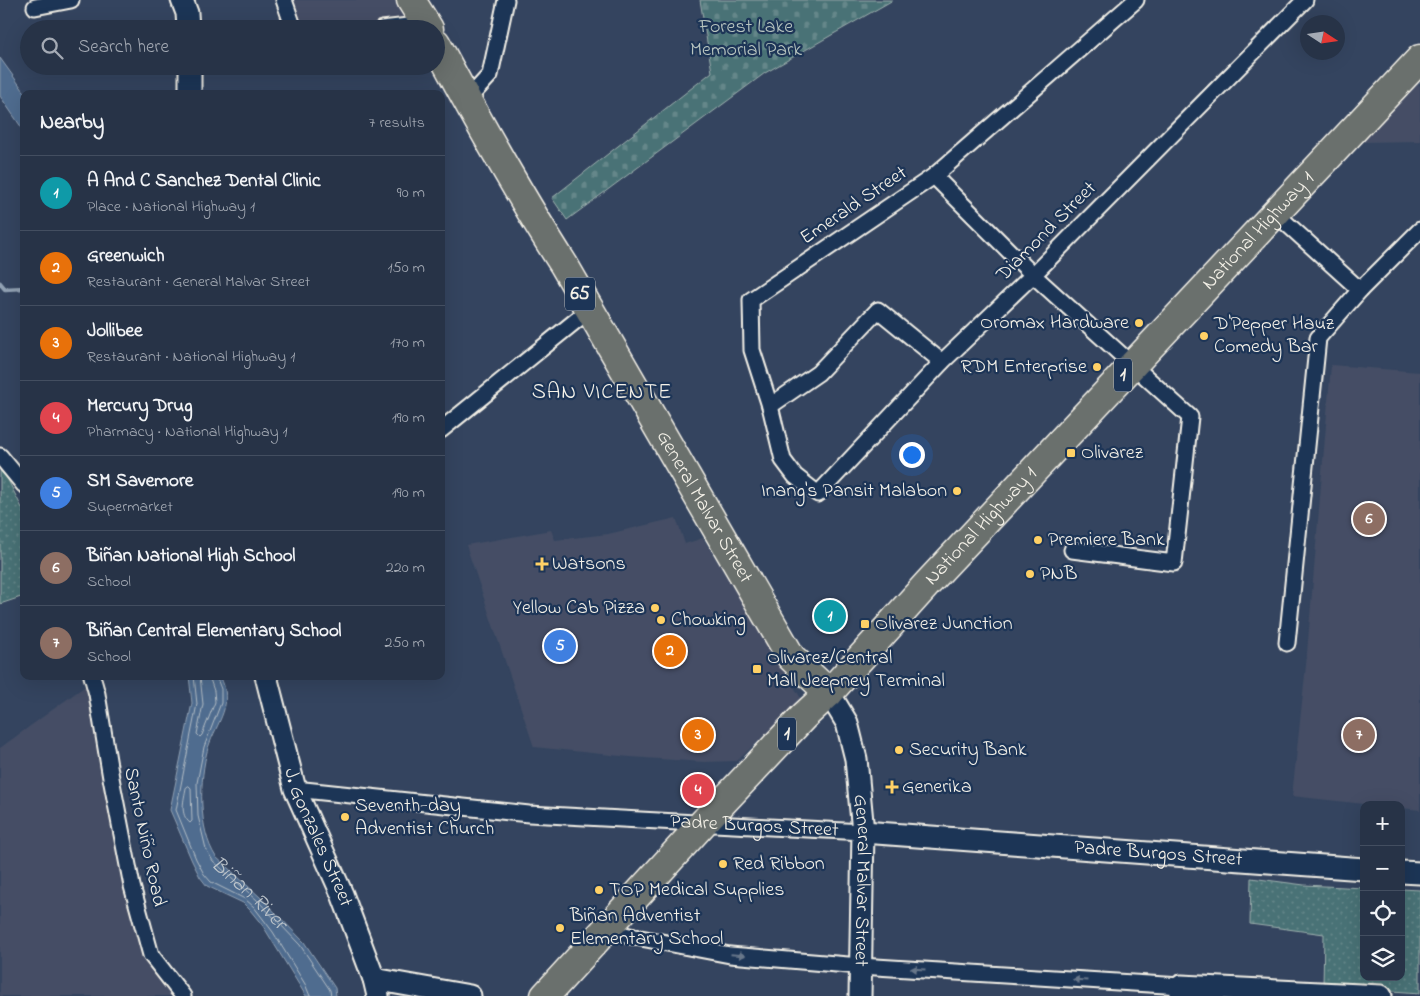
<!DOCTYPE html>
<meta charset="utf-8">
<style>
:root{--surface:#273347;--page:#2f3b4e;--text:#f1f3f6;--muted:#a4aab4;--line:#434e60;--accent:#8abfa5}
body{margin:0;font-family:"Indie Flower",sans-serif;background:var(--page);color:var(--text)}
.controls{position:absolute;right:15px;bottom:15px;display:grid;overflow:hidden;border-radius:10px;box-shadow:0 5px 20px #0002}
.controls button{width:45px;height:45px;display:grid;place-items:center;padding:0;border:0;border-bottom:1px solid var(--line);background:var(--surface);color:var(--text);font:25px sans-serif}
.compass{position:absolute;left:1300px;top:15px;width:45px;height:45px;border-radius:50%;background:var(--surface);box-shadow:0 5px 20px #0002;rotate:102deg}
.you{position:absolute;left:911px;top:454px;width:18px;height:18px;margin:-12px;border:4px solid #fff;border-radius:50%;background:#1a73e8;box-shadow:0 0 0 8px #1a73e833}
.badge{display:grid;place-items:center;width:32px;height:32px;border-radius:50%;background:var(--accent);color:#fff;font-size:16px;font-weight:700}
.pin{position:absolute;translate:-50% -50%;border:2px solid #fff;box-shadow:0 1px 5px #0006}
.list{margin:0;padding:0;list-style:none}
h2{display:flex;justify-content:space-between;align-items:center;height:65px;margin:0;padding:0 20px;font-size:21px}
h2 small{font-size:16px;font-weight:400;color:var(--muted)}
.list li{display:grid;grid-template-columns:32px 1fr auto;gap:15px;align-items:center;box-sizing:border-box;height:75px;padding:0 20px;border-top:1px solid var(--line)}
.list b{display:block;font-size:19px;white-space:nowrap}
.list p{margin:0;font-size:16px;white-space:nowrap;color:var(--muted)}
.list em{font-size:16px;font-style:normal;color:var(--muted)}
.icon{flex:none;width:28px;height:28px;fill:none;stroke:currentColor;stroke-width:2;stroke-linecap:round;stroke-linejoin:round}
.map{position:relative;flex:none;width:1420px;height:996px;overflow:hidden}
.search{position:absolute;background:var(--surface);box-shadow:0 5px 20px #0002;left:20px;top:20px;width:425px;height:55px;display:flex;align-items:center;gap:12px;box-sizing:border-box;padding:0 18px;border-radius:28px;color:var(--muted);font-size:19px}
.panel{position:absolute;background:var(--surface);box-shadow:0 5px 20px #0002;left:20px;top:90px;width:425px;height:590px;border-radius:10px}
.map>svg:first-child{display:block}
.built{fill:#444e65}
.grass{fill:url(#grass-dots);stroke:#9fb2af}
.cemetery{fill:url(#cemetery-stones);stroke:#9fb2af}
.water{fill:#4f6c8f;stroke:#91a1b3}
.lines{fill:none;stroke-linecap:round;stroke-linejoin:round}
.shore{stroke:#b2bcc4;stroke-width:1}
.stream{stroke:#91a1b3;stroke-width:4.5}
.street-casing{stroke:#f4f1e8;stroke-width:19}
.secondary-casing{stroke:#f4f1e8;stroke-width:25}
.highway-casing{stroke:#f4f1e8;stroke-width:31}
.street{stroke:#1d3557;stroke-width:15}
.secondary{stroke:#1d3557;stroke-width:21}
.highway{stroke:#6b706d;stroke-width:28}
.oneway{fill:#68778a}
.poi-dot{fill:#ffd166;stroke:#1d3557;stroke-width:2}
.labels{text-anchor:middle;dominant-baseline:central;stroke-width:4.5;stroke-linejoin:round;paint-order:stroke}
.shield{fill:#1d3557;stroke:#b4b9bc;stroke-width:1}
.shield-label{font-size:19px;font-weight:bold;fill:#f4f1e8}
.park-label{font-size:20px;fill:#b8c5c0;stroke:#1d3557}
.street-label{font-size:20px;fill:#f4f1e8;stroke:#1d3557}
.poi-label{font-size:20px;fill:#f4f1e8;stroke:#1d3557;text-anchor:start}
.water-label{font-size:21px;font-style:italic;fill:#bac2c9;stroke:#1d3557}
.quarter-label{font-size:22px;letter-spacing:1px;fill:#f4f1e8;stroke:#1d3557}
</style>
<div class="map">
<svg width="1420" height="996" viewBox="0 0 1420 996">
<defs>
<pattern id="grass-dots" width="8" height="8" patternUnits="userSpaceOnUse" patternTransform="scale(1.25)"><rect width="8" height="8" fill="#4a7276"/><path d="M2 2h.1M6 6h.1" fill="none" stroke="#65878a" stroke-width="1.8" stroke-linecap="round"/></pattern>
<pattern id="cemetery-stones" width="16" height="16" patternUnits="userSpaceOnUse" patternTransform="scale(1.25)"><rect width="16" height="16" fill="#4a7276"/><path d="M2 7V4a2 2 0 0 1 4 0v3zM10 15v-3a2 2 0 0 1 4 0v3z" fill="#65878a"/></pattern>
</defs>
<rect width="100%" height="100%" fill="#34445f"/>
<filter id="ink" filterUnits="userSpaceOnUse"><feTurbulence type="fractalNoise" baseFrequency=".02" numOctaves="2"/><feDisplacementMap in="SourceGraphic" scale="10" xChannelSelector="R" yChannelSelector="G"/><feConvolveMatrix kernelMatrix="1 2 1 2 8 2 1 2 1" color-interpolation-filters="sRGB"/></filter>
<g filter="url(#ink)">
<g class="built">
<polygon points="291,0 397,0 408,19 320,29 301,29"/>
<polygon points="1415,81 1420,86 1420,141 1361,142"/>
<polygon points="1331,365 1420,372 1420,810 1401,808 1401,805 1373,805 1292,796 1306,665"/>
<polygon points="676,518 685,544 703,538 802,700 737,761 703,762 630,757 534,747 466,545 551,530 555,540 608,534"/>
<polygon points="88,684 125,886 179,996 0,996 0,748"/>
</g>
<g class="grass">
<polygon points="0,469 7,478 24,512 24,596 0,604"/>
<polygon points="1251,878 1304,885 1364,888 1364,977 1401,977 1401,889 1420,890 1420,993 1323,986 1324,934 1250,924"/>
</g>
<polygon class="cemetery" points="700,0 893,0 765,73 567,220 552,198 712,72"/>
<g class="water">
<polygon points="0,58 26,94 24,94 24,131 0,96"/>
<path d="M 189,676 L 220,676 C 235,705 217,721 208,748 C 199,779 198,830 216,857 L 260,897 L 304,942 L 335,988 L 336,996 L 306,996 L 263,926 L 250,910 L 243,903 L 207,886 L 200,877 L 192,861 L 170,810 L 192,703 Z"/>
</g>
<g class="lines">
<g class="shore">
<polyline points="194,676 197,704 176,810 196,859 204,874 211,882 245,899 254,907 273,932 305,984 310,996"/>
<polyline points="200,676 203,704 197,734 200,737 202,735 215,702 214,691 209,676"/>
<path id="s1" d="M 216,676 L 221,689 L 221,703 L 204,747 L 197,783 L 198,816 L 206,849 L 213,861 L 257,900 L 300,945 L 330,990 L 331,996"/>
<path d="M 189,786 L 191,788 L 192,821 L 190,823 C 179,814 184,800 186,788 Z"/>
</g>
<polyline class="stream" points="0,283 5,289 24,288"/>
<defs>
<g id="street">
<polyline points="284,0 294,29"/>
<polyline points="1136,0 934,176 751,300 752,350 770,406 783,460 795,476 818,494 942,362 1033,275 1305,0"/>
<polyline points="35,7 71,0"/>
<polyline points="382,29 426,24"/>
<polyline points="467,100 490,75 506,0"/>
<polyline points="934,176 1033,275 1190,417 1174,563 1072,550"/>
<polyline points="1275,213 1360,290"/>
<polyline points="770,406 818,373 878,310 942,362"/>
<polyline points="441,430 589,310"/>
<polyline points="0,456 24,485"/>
<polyline points="1287,643 1318,338 1360,290 1420,230"/>
<polyline points="92,676 97,694 111,778 132,886 151,955 183,996"/>
<path id="s2" d="M 295,789 L 529,814 L 863,832"/>
<polyline points="604,931 730,955 860,966 1181,986"/>
</g>
<g id="secondary">
<polyline points="182,0 187,13 188,29"/>
<polyline points="190,94 190,66"/>
<path id="s3" d="M 266,676 L 295,789 L 342,894 L 374,979 L 378,996"/>
<path id="s4" d="M 829,693 L 847,723 L 856,759 L 863,832 L 860,996"/>
<path id="s5" d="M 863,832 L 1364,869"/>
<polyline points="1401,872 1420,873"/>
<polyline points="374,979 470,996"/>
<polyline points="1181,996 1181,986 1381,996"/>
</g>
<g id="highway">
<polyline points="411,0 429,29"/>
<path id="s6" d="M 436,43 C 476,118 518,193 564,265 L 791,657 L 829,693"/>
<path id="s7" d="M 545,996 L 704,822 L 804,716 L 829,693 L 928,583 L 1420,59"/>
</g>
</defs>
<use href="#street" class="street-casing"/>
<use href="#secondary" class="secondary-casing"/>
<use href="#highway" class="highway-casing"/>
<use href="#street" class="street"/>
<use href="#secondary" class="secondary"/>
<use href="#highway" class="highway"/>
</g>
<defs><path id="oneway-solid" d="M-6-.8H1V-3.2L6.5 0L1 3.2V.8H-6Z" transform="scale(1.25)"/></defs>
<g class="oneway">
<use href="#oneway-solid" transform="translate(738 955) rotate(5)"/>
<use href="#oneway-solid" transform="translate(918 969) rotate(-176)"/>
<use href="#oneway-solid" transform="translate(1080 980) rotate(-176)"/>
</g>
</g>
<g class="poi-dot">
<circle cx="1139" cy="323" r="5"/>
<circle cx="1204" cy="336" r="5"/>
<circle cx="1097" cy="367" r="5"/>
<rect x="1066" y="448" width="10" height="10" rx="2.5"/>
<circle cx="957" cy="491" r="5"/>
<circle cx="1038" cy="540" r="5"/>
<path d="M539.5 556.5h5v5h5v5h-5v5h-5v-5h-5v-5h5z"/>
<circle cx="1030" cy="574" r="5"/>
<circle cx="655" cy="608" r="5"/>
<circle cx="661" cy="620" r="5"/>
<rect x="860" y="619" width="10" height="10" rx="2.5"/>
<rect x="752" y="664" width="10" height="10" rx="2.5"/>
<circle cx="899" cy="750" r="5"/>
<path d="M889.5 779.5h5v5h5v5h-5v5h-5v-5h-5v-5h5z"/>
<circle cx="345" cy="817" r="5"/>
<circle cx="723" cy="864" r="5"/>
<circle cx="599" cy="890" r="5"/>
<circle cx="560" cy="928" r="5"/>
</g>
<g class="labels">
<g class="shield">
<rect x="565" y="277.5" width="30" height="33" rx="4"/>
<rect x="1114" y="358.5" width="18" height="33" rx="4"/>
<rect x="778" y="717.5" width="18" height="33" rx="4"/>
</g>
<g class="shield-label">
<text x="580" y="294">65</text>
<text x="1123" y="375">1</text>
<text x="787" y="734">1</text>
</g>
<g class="park-label">
<text x="746" y="27">Forest Lake<tspan x="746" dy="23">Memorial Park</tspan></text>
</g>
<g class="street-label">
<text transform="translate(854 206) rotate(-34)">Emerald Street</text>
<text stroke="none"><textPath href="#s7" startOffset="1046">National Highway 1</textPath></text>
<text transform="translate(1047 232) rotate(-45)">Diamond Street</text>
<text stroke="none"><textPath href="#s6" startOffset="536">General Malvar Street</textPath></text>
<text stroke="none"><textPath href="#s7" startOffset="641">National Highway 1</textPath></text>
<text stroke="none"><textPath href="#s2" startOffset="461">Padre Burgos Street</textPath></text>
<text transform="translate(144 837) rotate(78)">Santo Niño Road</text>
<text stroke="none"><textPath href="#s3" startOffset="170">J. Gonzales Street</textPath></text>
<text stroke="none"><textPath href="#s5" startOffset="296">Padre Burgos Street</textPath></text>
<text stroke="none"><textPath href="#s4" startOffset="194">General Malvar Street</textPath></text>
</g>
<g class="poi-label">
<text x="1129" y="323" text-anchor="end">Oromax Hardware</text>
<text x="1214" y="324">D'Pepper Hauz<tspan x="1214" dy="23">Comedy Bar</tspan></text>
<text x="1087" y="367" text-anchor="end">RDM Enterprise</text>
<text x="1081" y="453">Olivarez</text>
<text x="947" y="491" text-anchor="end">Inang's Pansit Malabon</text>
<text x="1048" y="540">Premiere Bank</text>
<text x="552" y="564">Watsons</text>
<text x="1040" y="574">PNB</text>
<text x="645" y="608" text-anchor="end">Yellow Cab Pizza</text>
<text x="671" y="620">Chowking</text>
<text x="875" y="624">Olivarez Junction</text>
<text x="767" y="658">Olivarez/Central<tspan x="767" dy="23">Mall Jeepney Terminal</tspan></text>
<text x="909" y="750">Security Bank</text>
<text x="902" y="787">Generika</text>
<text x="355" y="806">Seventh-day<tspan x="355" dy="23">Adventist Church</tspan></text>
<text x="733" y="864">Red Ribbon</text>
<text x="609" y="890">TOP Medical Supplies</text>
<text x="570" y="916">Biñan Adventist<tspan x="570" dy="23">Elementary School</tspan></text>
</g>
<g class="water-label">
<text stroke="none"><textPath href="#s1" startOffset="241">Biñan River</textPath></text>
</g>
<g class="quarter-label">
<text x="602" y="393">SAN VICENTE</text>
</g>
</g>
</svg>
<div class="controls">
<button>+</button>
<button>−</button>
<button><svg class="icon" aria-label="locate" viewBox="0 0 24 24"><circle cx="12" cy="12" r="6"/><path d="M12 2v4M12 18v4M2 12h4M18 12h4"/></svg></button>
<button><svg class="icon" aria-label="layers" viewBox="0 0 24 24"><path d="M12 4l9 5-9 5-9-5zM3 14l9 5 9-5"/></svg></button>
</div>
<svg class="compass" viewBox="-18 -18 36 36"><path d="M0-13l5 13h-10z" fill="#e53935"/><path d="M0 13l5-13h-10z" fill="#a4aab4"/></svg>
<div class="you"></div>
<div class="pin badge" style="left:830px;top:616px;background:#0f9aa8">1</div>
<div class="pin badge" style="left:670px;top:651px;background:#e8710a">2</div>
<div class="pin badge" style="left:698px;top:735px;background:#e8710a">3</div>
<div class="pin badge" style="left:698px;top:790px;background:#e0444e">4</div>
<div class="pin badge" style="left:560px;top:646px;background:#3f7fe0">5</div>
<div class="pin badge" style="left:1369px;top:519px;background:#8d6e63">6</div>
<div class="pin badge" style="left:1359px;top:735px;background:#8d6e63">7</div>
<div class="search"><svg class="icon" aria-label="search" viewBox="0 0 24 24"><circle cx="10" cy="10" r="6"/><path d="M15 15l6 6"/></svg>Search here</div>
<section class="panel">
<h2>Nearby<small>7 results</small></h2>
<ul class="list">
<li><span class="badge" style="background:#0f9aa8">1</span><div><b>A And C Sanchez Dental Clinic</b><p>Place · National Highway 1</p></div><em>90 m</em></li>
<li><span class="badge" style="background:#e8710a">2</span><div><b>Greenwich</b><p>Restaurant · General Malvar Street</p></div><em>150 m</em></li>
<li><span class="badge" style="background:#e8710a">3</span><div><b>Jollibee</b><p>Restaurant · National Highway 1</p></div><em>170 m</em></li>
<li><span class="badge" style="background:#e0444e">4</span><div><b>Mercury Drug</b><p>Pharmacy · National Highway 1</p></div><em>190 m</em></li>
<li><span class="badge" style="background:#3f7fe0">5</span><div><b>SM Savemore</b><p>Supermarket</p></div><em>190 m</em></li>
<li><span class="badge" style="background:#8d6e63">6</span><div><b>Biñan National High School</b><p>School</p></div><em>220 m</em></li>
<li><span class="badge" style="background:#8d6e63">7</span><div><b>Biñan Central Elementary School</b><p>School</p></div><em>250 m</em></li>
</ul>
</section>
</div>
